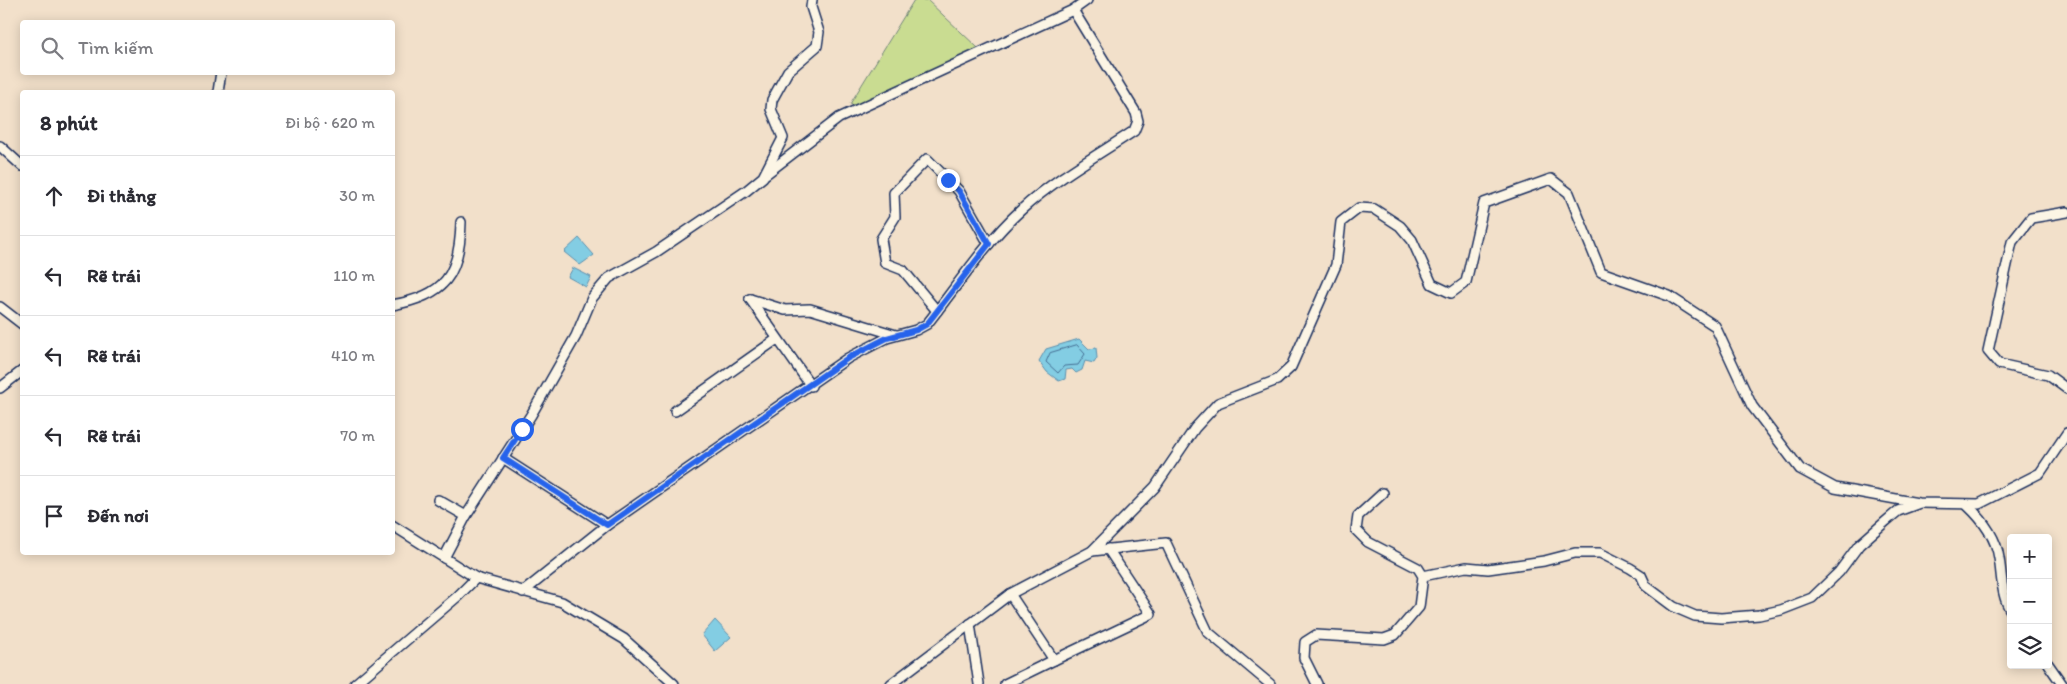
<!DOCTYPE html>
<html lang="vi">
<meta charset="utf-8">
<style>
:root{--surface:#fff;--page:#f2f2f3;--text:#2b2b33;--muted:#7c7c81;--line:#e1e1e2}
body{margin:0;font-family:Itim,sans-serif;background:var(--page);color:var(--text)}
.controls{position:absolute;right:15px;bottom:15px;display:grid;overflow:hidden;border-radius:5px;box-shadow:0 2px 12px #0003}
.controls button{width:45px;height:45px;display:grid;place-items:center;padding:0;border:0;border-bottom:1px solid var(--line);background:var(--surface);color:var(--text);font:25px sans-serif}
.stop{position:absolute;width:15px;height:15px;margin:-11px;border:4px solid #2563eb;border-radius:50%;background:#fff}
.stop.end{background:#2563eb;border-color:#fff;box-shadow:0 1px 5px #0008}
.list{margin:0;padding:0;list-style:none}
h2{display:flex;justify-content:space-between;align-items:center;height:65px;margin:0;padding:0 20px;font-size:21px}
h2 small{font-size:16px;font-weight:400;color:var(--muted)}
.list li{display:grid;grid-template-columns:32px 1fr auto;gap:15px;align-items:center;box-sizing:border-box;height:80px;padding:0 20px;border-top:1px solid var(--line)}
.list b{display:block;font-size:19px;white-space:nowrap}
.list em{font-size:16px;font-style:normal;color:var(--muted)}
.icon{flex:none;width:28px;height:28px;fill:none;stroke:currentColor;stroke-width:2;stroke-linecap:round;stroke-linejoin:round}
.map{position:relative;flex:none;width:2067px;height:684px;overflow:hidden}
.search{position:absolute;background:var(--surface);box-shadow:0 2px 12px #0003;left:20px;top:20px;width:375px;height:55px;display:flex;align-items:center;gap:12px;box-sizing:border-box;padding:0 18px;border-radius:5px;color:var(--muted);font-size:19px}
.panel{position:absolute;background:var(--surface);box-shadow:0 2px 12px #0003;left:20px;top:90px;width:375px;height:465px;border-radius:5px}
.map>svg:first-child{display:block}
.green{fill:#c9dc91;stroke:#728678}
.water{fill:#83cde3;stroke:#598eae}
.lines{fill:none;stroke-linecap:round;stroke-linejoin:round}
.shore{stroke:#456e93;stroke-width:1}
.minor-casing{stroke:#1b2f5e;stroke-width:12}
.minor{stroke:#fcf5e5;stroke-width:9}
.route{stroke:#2563eb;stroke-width:6}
</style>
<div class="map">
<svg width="2067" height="684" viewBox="0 0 2067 684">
<rect width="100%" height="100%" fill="#f2e0ca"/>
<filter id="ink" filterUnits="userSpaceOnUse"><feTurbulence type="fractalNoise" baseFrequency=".02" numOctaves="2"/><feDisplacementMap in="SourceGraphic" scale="10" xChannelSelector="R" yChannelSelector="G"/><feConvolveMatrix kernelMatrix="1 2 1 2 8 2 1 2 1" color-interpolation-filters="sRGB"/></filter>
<g filter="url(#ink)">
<polygon class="green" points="914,0 927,0 978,48 960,60 858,106 850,104"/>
<g class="water">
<polygon points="579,238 594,255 580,265 564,252"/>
<polygon points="573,268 591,277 586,287 568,277"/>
<polygon points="1079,339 1089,349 1096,348 1097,358 1094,363 1085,361 1082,370 1076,373 1072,369 1066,370 1065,379 1059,381 1047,372 1039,361 1046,349"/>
<polygon points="715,620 731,637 715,651 702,635"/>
</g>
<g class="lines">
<polygon class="shore" points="1077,345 1085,354 1078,365 1064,366 1058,373 1046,362 1050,353"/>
<defs>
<g id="minor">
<polyline points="218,92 221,72"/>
<polyline points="0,146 22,166"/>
<polyline points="766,174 839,118 1073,10 1087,0"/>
<polyline points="2067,212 2031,218 2012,242 1988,351 1999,364 2048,375 2067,389"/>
<polyline points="750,299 785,310 810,309 896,335"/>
<polyline points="750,299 811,386"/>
<path d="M 392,305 C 445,296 460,275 461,222"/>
<polyline points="0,307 22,324"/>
<polyline points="937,311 903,270 885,263 881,239 895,217 894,193 927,159 959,191 989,244"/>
<polyline points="0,388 22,371"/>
<polyline points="675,411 777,339"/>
<polyline points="503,458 607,525"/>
<polyline points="438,500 466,516"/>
<path d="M 1967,505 C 1981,518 1996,537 1999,558 C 2002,575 2001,596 2011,611"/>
<polyline points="392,525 476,578 562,602 624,639 674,684"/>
<polyline points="1092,551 1166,543 1208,632 1270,684"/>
<polyline points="444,558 466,516 531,415 576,336 592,298 609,278 656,252 746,191 763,177 783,138 771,109 772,100 788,71 817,46 819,32 811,7 812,0"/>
<polyline points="1423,576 1466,567 1488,569 1544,561 1575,553 1600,553 1630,568 1641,575 1646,586 1674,607 1695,616 1721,618 1759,615 1781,610 1812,598 1839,572 1859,545 1885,522 1898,511 1917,504"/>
<path d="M 523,592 L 607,525 L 848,358 L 887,338 L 916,330 L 927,324 C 957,286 985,243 1021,210 C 1055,179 1096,156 1134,131 L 1138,121 L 1136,113 L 1073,10"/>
<polyline points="970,624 979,684"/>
<polyline points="1054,660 1151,614 1108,549"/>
<polyline points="2048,664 2062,684"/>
<polyline points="355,684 458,596 476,578"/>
<polyline points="891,684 1010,594 1092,551 1155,487 1195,428 1218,403 1277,380 1291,367 1336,265 1341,222 1359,208 1374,209 1400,226 1412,240 1432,284 1451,293 1466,282 1484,203 1551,179 1569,193 1601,272 1669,296 1715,326 1752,406 1800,469 1835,488 1918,503 1979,504 2040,473 2067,433"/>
<polyline points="1005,684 1054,660 1010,594"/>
<polyline points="1317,684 1304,658 1305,642 1316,635 1384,639 1395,635 1419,607 1423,576 1418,568 1368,542 1356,530 1358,516 1383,493"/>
</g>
</defs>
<use href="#minor" class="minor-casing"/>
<use href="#minor" class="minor"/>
</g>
</g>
<g class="lines" filter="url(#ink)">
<polyline class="route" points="522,429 503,458 607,525 848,358 887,338 916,330 927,324 989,244 959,191 948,180"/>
</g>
</svg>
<div class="controls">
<button>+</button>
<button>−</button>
<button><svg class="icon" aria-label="layers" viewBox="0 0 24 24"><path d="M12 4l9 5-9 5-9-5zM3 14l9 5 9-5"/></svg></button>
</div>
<div class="stop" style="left:522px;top:429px"></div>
<div class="stop end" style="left:948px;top:180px"></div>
<div class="search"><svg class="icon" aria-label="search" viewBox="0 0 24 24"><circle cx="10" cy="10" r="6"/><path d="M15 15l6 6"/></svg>Tìm kiếm</div>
<section class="panel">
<h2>8 phút<small>Đi bộ · 620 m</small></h2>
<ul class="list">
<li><svg class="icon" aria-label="ahead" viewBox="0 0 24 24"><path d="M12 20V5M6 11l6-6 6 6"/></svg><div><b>Đi thẳng</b></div><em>30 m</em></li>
<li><svg class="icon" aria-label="left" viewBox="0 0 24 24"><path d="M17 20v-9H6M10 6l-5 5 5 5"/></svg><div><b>Rẽ trái</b></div><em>110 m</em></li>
<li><svg class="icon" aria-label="left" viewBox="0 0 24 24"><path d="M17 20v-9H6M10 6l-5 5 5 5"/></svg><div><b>Rẽ trái</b></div><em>410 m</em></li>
<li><svg class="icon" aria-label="left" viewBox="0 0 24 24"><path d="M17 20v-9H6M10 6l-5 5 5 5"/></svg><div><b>Rẽ trái</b></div><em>70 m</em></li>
<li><svg class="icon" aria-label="arrive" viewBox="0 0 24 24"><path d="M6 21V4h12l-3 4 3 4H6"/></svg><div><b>Đến nơi</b></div></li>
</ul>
</section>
</div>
